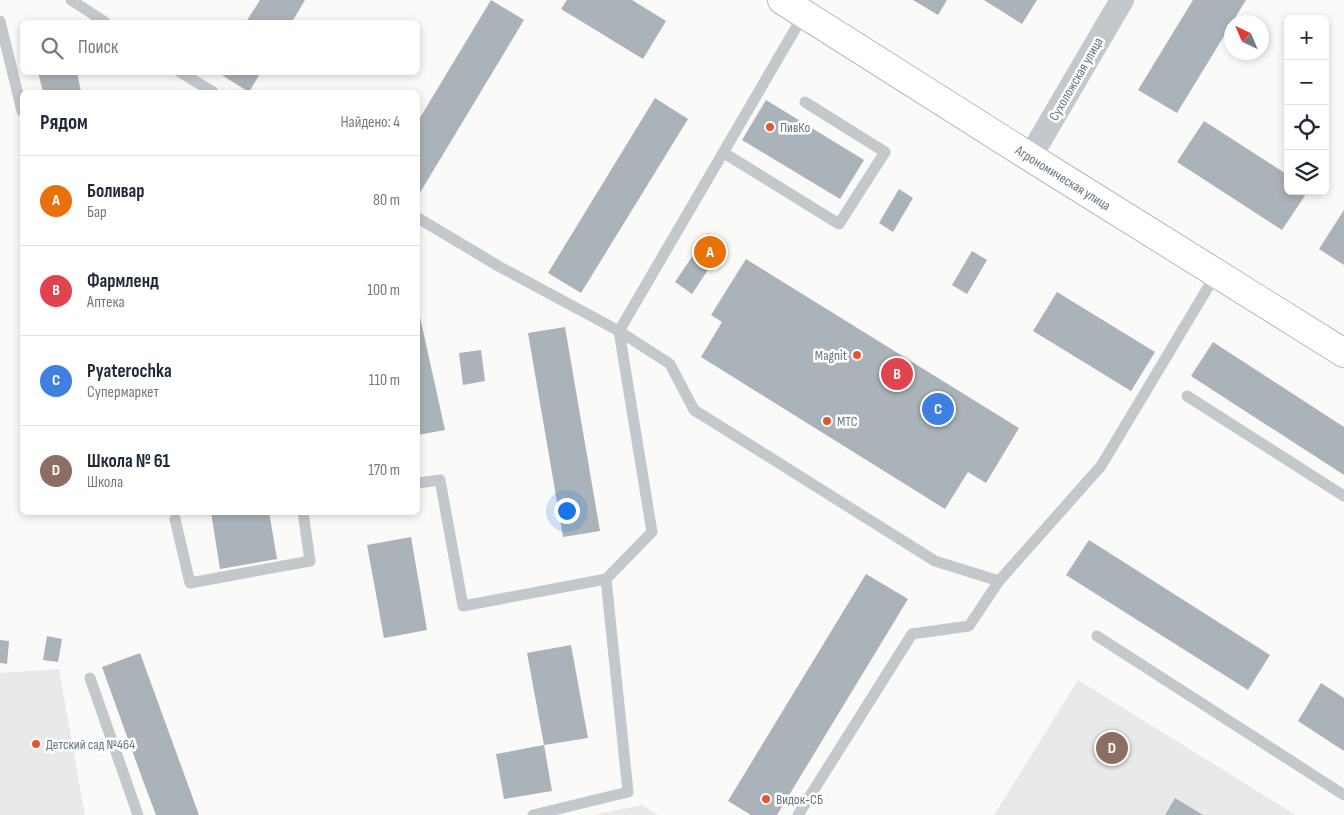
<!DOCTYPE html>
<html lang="ru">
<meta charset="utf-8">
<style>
:root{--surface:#fff;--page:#f2f2f3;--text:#1f2937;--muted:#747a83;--line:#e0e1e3;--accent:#e4572e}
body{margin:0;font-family:"Sofia Sans Condensed",sans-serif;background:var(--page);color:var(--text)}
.controls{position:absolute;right:15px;top:15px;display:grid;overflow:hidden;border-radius:8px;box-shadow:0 2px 8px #0003}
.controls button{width:45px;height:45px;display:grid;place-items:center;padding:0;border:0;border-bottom:1px solid var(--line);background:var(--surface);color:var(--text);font:25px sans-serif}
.compass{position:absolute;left:1224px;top:15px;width:45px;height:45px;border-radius:50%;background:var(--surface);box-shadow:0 2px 8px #0003;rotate:316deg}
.you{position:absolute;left:566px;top:510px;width:18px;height:18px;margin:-12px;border:4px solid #fff;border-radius:50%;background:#1a73e8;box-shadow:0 0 0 8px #1a73e833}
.badge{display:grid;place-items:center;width:32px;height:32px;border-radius:50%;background:var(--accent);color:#fff;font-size:16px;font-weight:700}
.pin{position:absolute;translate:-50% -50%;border:2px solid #fff;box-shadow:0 1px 5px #0006}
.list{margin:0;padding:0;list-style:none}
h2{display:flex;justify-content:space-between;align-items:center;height:65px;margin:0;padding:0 20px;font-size:21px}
h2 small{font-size:16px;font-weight:400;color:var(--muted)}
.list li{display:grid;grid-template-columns:32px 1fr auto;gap:15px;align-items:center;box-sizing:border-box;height:90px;padding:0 20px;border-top:1px solid var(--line)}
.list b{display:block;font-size:19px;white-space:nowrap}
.list p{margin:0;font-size:16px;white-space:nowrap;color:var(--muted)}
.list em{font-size:16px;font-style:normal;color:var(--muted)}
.icon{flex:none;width:28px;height:28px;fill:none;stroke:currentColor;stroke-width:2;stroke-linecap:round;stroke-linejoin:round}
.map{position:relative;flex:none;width:1344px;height:815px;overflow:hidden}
.search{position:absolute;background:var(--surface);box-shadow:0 2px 8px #0003;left:20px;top:20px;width:400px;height:55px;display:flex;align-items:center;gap:12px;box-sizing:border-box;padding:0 18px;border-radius:8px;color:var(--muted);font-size:19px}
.panel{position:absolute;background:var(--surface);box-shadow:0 2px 8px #0003;left:20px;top:90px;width:400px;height:425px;border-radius:8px}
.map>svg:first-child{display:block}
.built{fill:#e8e9e9}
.building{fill:#aab3b9}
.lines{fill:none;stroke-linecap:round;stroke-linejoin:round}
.secondary-casing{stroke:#b3babf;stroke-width:30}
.lane{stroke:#c3c8cc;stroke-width:11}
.street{stroke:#c3c8cc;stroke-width:24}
.secondary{stroke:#fff;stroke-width:28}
.poi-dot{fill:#e4572e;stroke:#fff;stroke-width:2}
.labels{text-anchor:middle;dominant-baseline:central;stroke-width:5;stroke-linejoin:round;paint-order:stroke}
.street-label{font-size:14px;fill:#657683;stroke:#fff}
.poi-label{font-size:14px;fill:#657683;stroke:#fff;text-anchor:start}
</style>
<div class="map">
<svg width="1344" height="815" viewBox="0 0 1344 815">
<rect width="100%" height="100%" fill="#fafaf8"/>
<g class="built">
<polygon points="59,669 85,815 0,815 0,673"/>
<polygon points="1078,680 1296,815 994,815"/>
<polygon points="642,805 658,815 593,815"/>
</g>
<g class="building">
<polygon points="260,0 305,0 292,22 246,22"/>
<polygon points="491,0 524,20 418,196 418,121"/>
<polygon points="567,0 632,0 666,21 643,59 561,9"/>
<polygon points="913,0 947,0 938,15"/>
<polygon points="984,0 1037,0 1022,24"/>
<polygon points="1193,0 1246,0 1177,113 1138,90"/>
<polygon points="38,72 77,72 81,92 43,92"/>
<polygon points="217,72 261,72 249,92"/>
<polygon points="655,98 688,119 581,293 548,273"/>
<polygon points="766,100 864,160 840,199 742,140"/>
<polygon points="1204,121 1288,175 1288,191 1308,191 1282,230 1177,162"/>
<polygon points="899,189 913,198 893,232 879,223"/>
<polygon points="1344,210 1344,265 1319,249"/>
<polygon points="708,233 725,244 692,294 675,282"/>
<polygon points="972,251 987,260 967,294 952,285"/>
<polygon points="746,259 1019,428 986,483 968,472 945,509 701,357 722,322 711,315"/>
<polygon points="1057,292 1155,352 1131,391 1033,331"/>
<polygon points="418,308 445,430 418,435"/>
<polygon points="565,327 600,531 563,537 528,333"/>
<polygon points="1213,342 1344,427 1344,475 1191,376"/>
<polygon points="481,350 485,381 463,385 459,353"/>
<polygon points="211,512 269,512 277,559 220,569"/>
<polygon points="411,537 427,630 384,638 367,545"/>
<polygon points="1089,540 1270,655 1248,690 1066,575"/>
<polygon points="866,574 908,599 777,815 751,815 728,801"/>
<polygon points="47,636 62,639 58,662 43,660"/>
<polygon points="0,640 9,641 7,664 0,663"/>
<polygon points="571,645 588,738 544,745 527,653"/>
<polygon points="140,653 199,815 156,815 142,778 102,667"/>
<polygon points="1321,683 1344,698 1344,751 1298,721"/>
<polygon points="544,745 552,791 504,799 496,754"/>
<polygon points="1175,798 1203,815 1165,815"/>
</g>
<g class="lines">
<defs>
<polyline id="secondary" points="782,0 1030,157 1344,353"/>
</defs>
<use href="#secondary" class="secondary-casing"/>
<g class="lane">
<polyline points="71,0 105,22"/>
<polyline points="804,14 619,331 670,364 694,410 935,561 999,581"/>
<polyline points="0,21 22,111"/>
<polyline points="180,72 213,92"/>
<polyline points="724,153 839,224 885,152 805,102"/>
<polyline points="418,218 500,267 619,331 652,532 606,579 463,606 440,480 418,483"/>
<polyline points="1187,396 1344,496"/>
<polyline points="175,519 190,583 310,561 303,512"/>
<polyline points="1097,636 1344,795"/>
<polyline points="90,678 138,815"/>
<polyline points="533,815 628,792 606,579"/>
<polyline points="798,815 912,634 969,626 999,581 1101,466 1216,274"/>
</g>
<polyline class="street" points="1030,157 1122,0"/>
<use href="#secondary" class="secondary"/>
</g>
<g class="poi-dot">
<circle cx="770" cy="127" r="5"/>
<circle cx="857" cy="355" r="5"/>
<circle cx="827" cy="421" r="5"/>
<circle cx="36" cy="744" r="5"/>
<circle cx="766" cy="799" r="5"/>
</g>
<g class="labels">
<g class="street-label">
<text transform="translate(1076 79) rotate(-60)">Сухоложская улица</text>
<text transform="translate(1063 178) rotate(32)">Агрономическая улица</text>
</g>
<g class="poi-label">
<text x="780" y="127">ПивКо</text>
<text x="847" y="355" text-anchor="end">Magnit</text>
<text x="837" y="421">МТС</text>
<text x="46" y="744">Детский сад №464</text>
<text x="776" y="799">Видок-СБ</text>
</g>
</g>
</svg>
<div class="controls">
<button>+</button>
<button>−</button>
<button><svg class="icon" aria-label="locate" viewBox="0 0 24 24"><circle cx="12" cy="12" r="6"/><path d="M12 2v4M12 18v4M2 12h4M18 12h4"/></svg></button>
<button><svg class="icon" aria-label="layers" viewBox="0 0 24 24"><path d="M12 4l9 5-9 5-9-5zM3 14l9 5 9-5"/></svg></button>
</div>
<svg class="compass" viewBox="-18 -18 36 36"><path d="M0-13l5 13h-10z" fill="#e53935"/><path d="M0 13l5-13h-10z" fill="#747a83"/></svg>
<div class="you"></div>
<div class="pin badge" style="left:710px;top:252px;background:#e8710a">A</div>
<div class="pin badge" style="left:897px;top:374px;background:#e0444e">B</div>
<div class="pin badge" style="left:938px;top:409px;background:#3f7fe0">C</div>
<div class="pin badge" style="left:1112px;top:748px;background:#8d6e63">D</div>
<div class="search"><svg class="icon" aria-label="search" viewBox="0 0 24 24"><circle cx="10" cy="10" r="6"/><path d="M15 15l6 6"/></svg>Поиск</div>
<section class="panel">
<h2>Рядом<small>Найдено: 4</small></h2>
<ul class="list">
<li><span class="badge" style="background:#e8710a">A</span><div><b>Боливар</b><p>Бар</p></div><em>80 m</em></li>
<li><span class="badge" style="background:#e0444e">B</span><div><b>Фармленд</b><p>Аптека</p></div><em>100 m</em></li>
<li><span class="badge" style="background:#3f7fe0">C</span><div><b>Pyaterochka</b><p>Супермаркет</p></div><em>110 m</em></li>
<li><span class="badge" style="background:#8d6e63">D</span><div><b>Школа № 61</b><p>Школа</p></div><em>170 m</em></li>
</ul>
</section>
</div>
